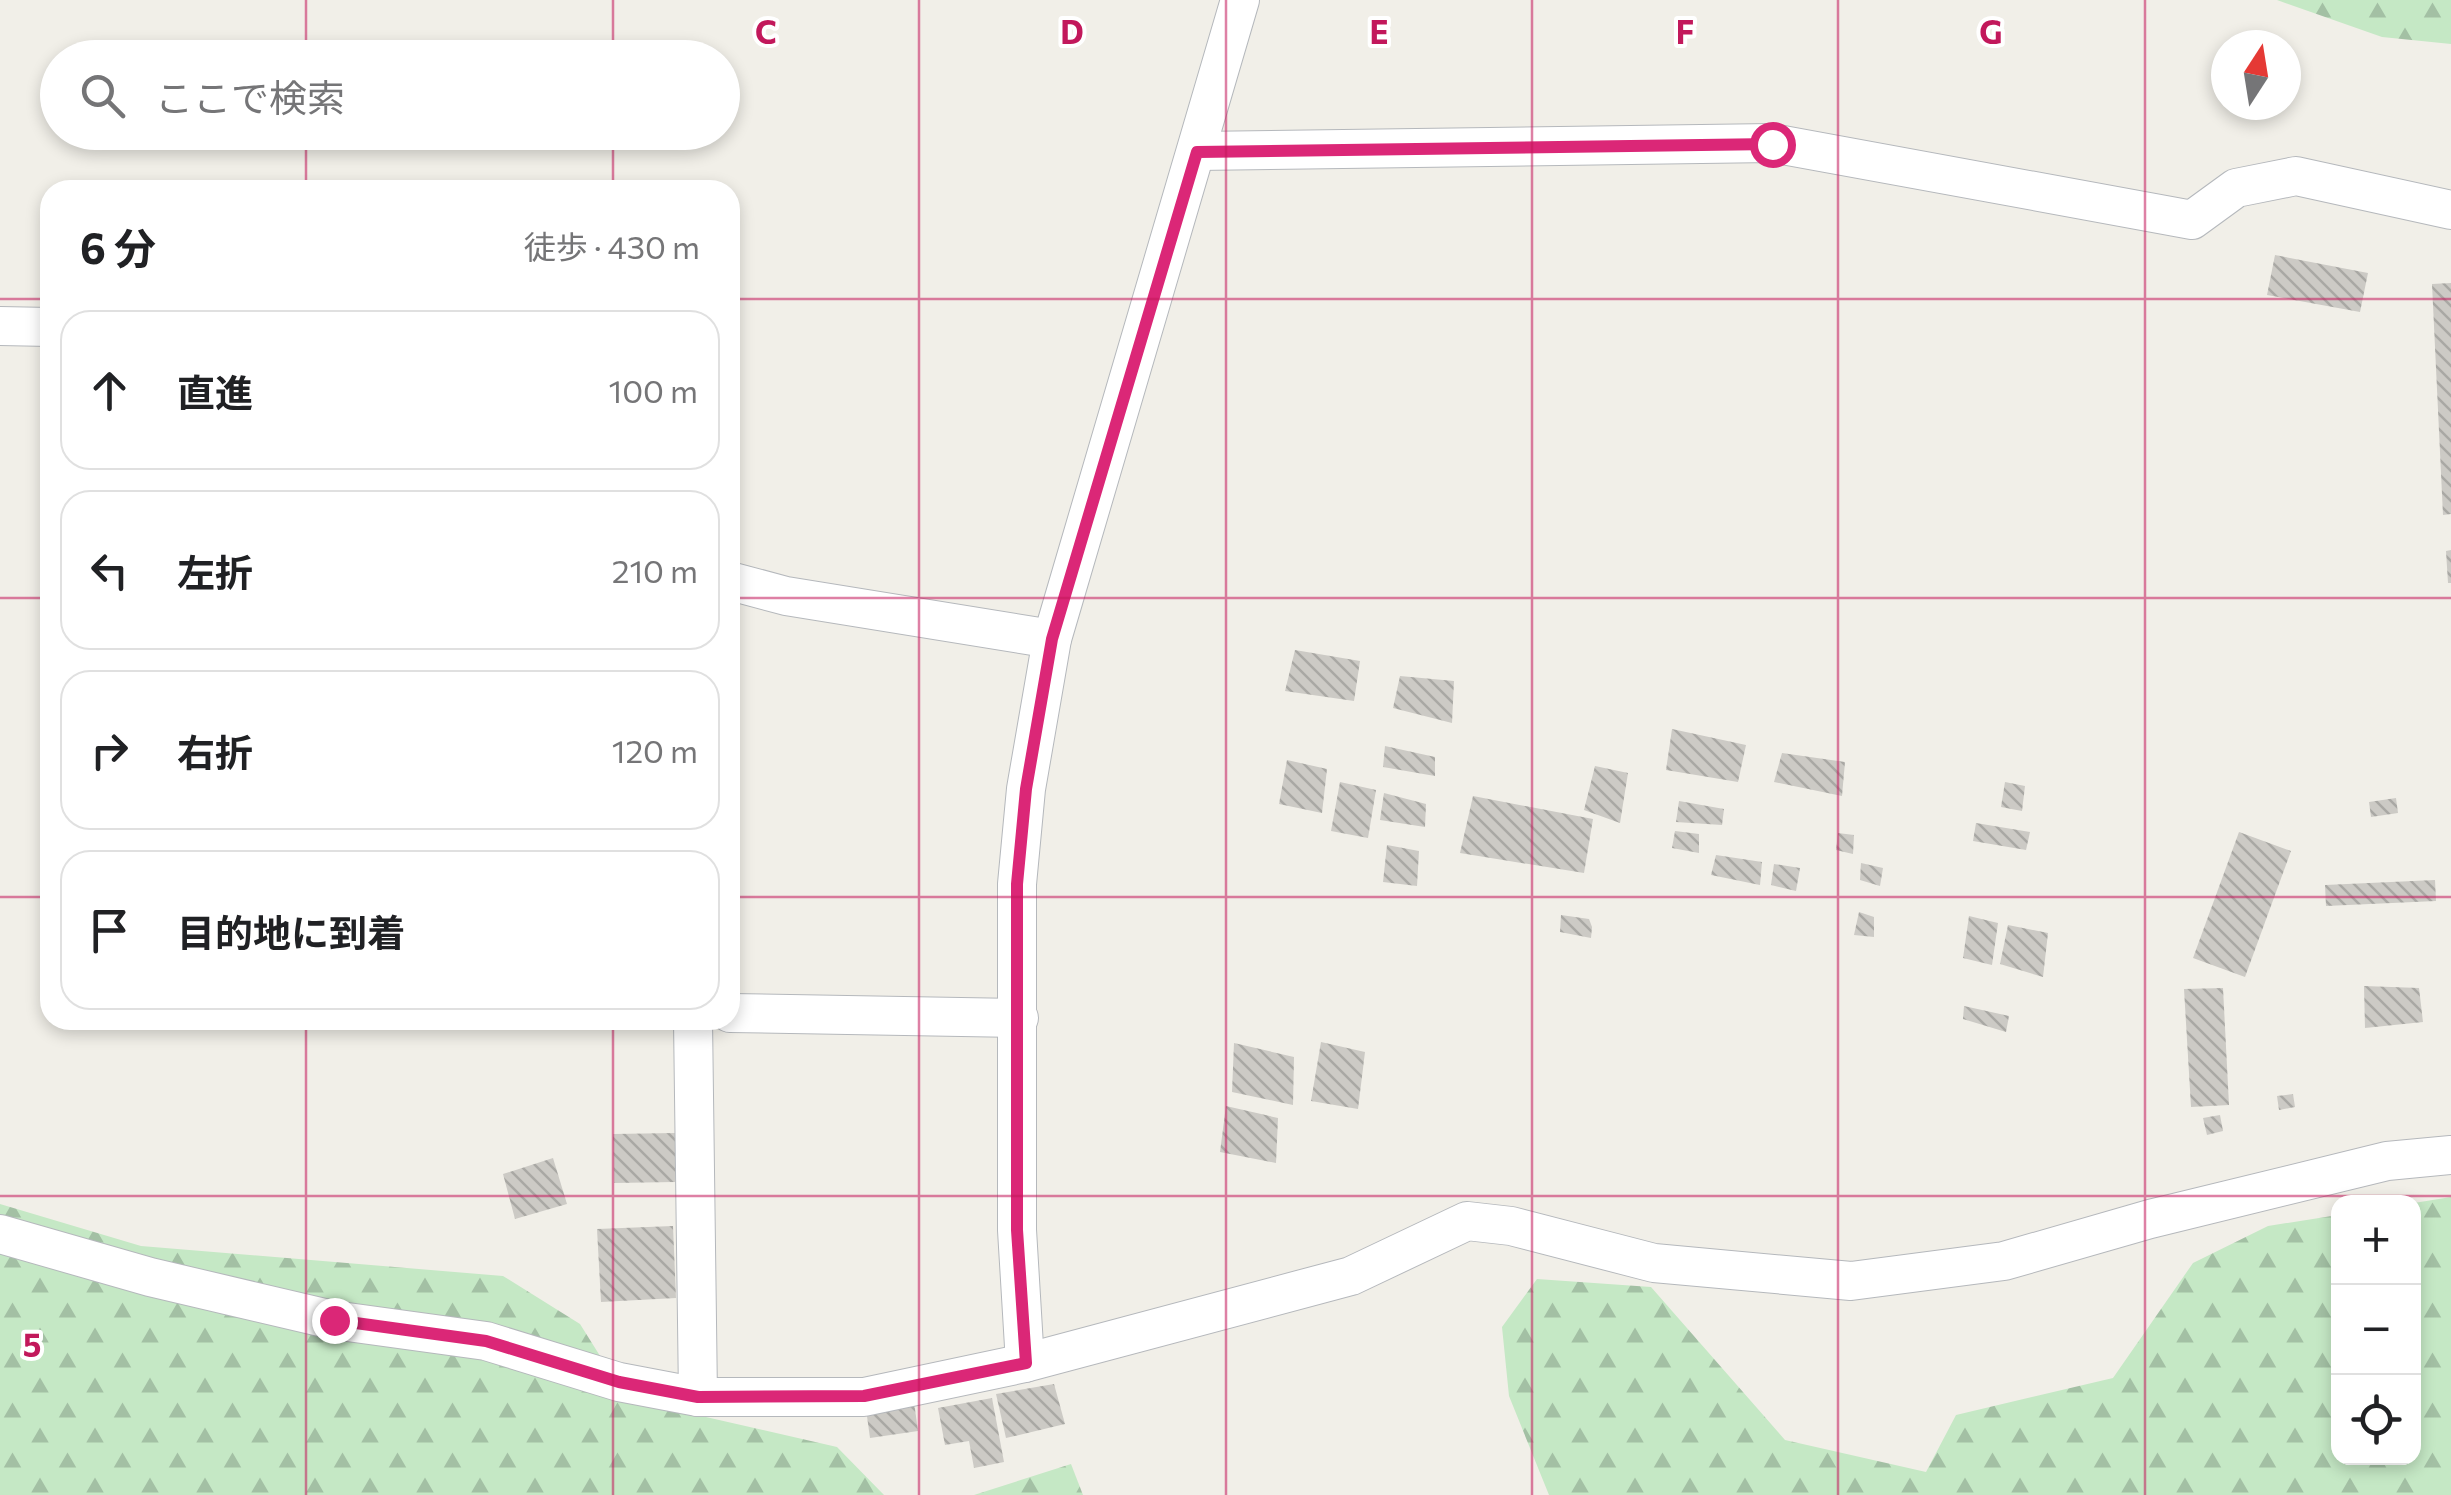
<!DOCTYPE html>
<html lang="ja">
<meta charset="utf-8">
<style>
:root{--surface:#fff;--page:#f6f6f6;--text:#202124;--muted:#757577;--line:#e0e0e0}
body{margin:0;font-family:Commissioner,"Noto Sans JP",sans-serif;background:var(--page);color:var(--text)}
.controls{position:absolute;right:30px;bottom:30px;display:grid;overflow:hidden;border-radius:20px;box-shadow:0 5px 15px #0003}
.controls button{width:90px;height:90px;display:grid;place-items:center;padding:0;border:0;border-bottom:2px solid var(--line);background:var(--surface);color:var(--text);font:50px sans-serif}
.compass{position:absolute;left:2211px;top:30px;width:90px;height:90px;border-radius:50%;background:var(--surface);box-shadow:0 5px 15px #0003;rotate:12deg}
.stop{position:absolute;width:30px;height:30px;margin:-22px;border:8px solid #db2777;border-radius:50%;background:#fff}
.stop.end{background:#db2777;border-color:#fff;box-shadow:0 2px 10px #0008}
.list{margin:0;padding:0;list-style:none}
h2{display:flex;justify-content:space-between;align-items:center;height:130px;margin:0;padding:0 40px;font-size:42px}
h2 small{font-size:32px;font-weight:400;color:var(--muted)}
.list li{display:grid;grid-template-columns:65px 1fr auto;gap:30px;align-items:center;box-sizing:border-box;height:160px;margin:0 20px 20px;padding:0 20px;border:2px solid var(--line);border-radius:30px}
.list b{display:block;font-size:38px;white-space:nowrap}
.list em{font-size:32px;font-style:normal;color:var(--muted)}
.icon{flex:none;width:55px;height:55px;fill:none;stroke:currentColor;stroke-width:2;stroke-linecap:round;stroke-linejoin:round}
.map{position:relative;flex:none;width:2451px;height:1495px;overflow:hidden}
.search{position:absolute;background:var(--surface);box-shadow:0 5px 15px #0003;left:40px;top:40px;width:700px;height:110px;display:flex;align-items:center;gap:25px;box-sizing:border-box;padding:0 35px;border-radius:55px;color:var(--muted);font-size:38px}
.panel{position:absolute;background:var(--surface);box-shadow:0 5px 15px #0003;left:40px;top:180px;width:700px;height:850px;border-radius:30px}
.map>svg:first-child{display:block}
.forest{fill:url(#forest-firs)}
.building{fill:url(#building-back-hatch)}
.lines{fill:none;stroke-linecap:round;stroke-linejoin:round}
.street-casing{stroke:#b5b8bc;stroke-width:40}
.street{stroke:#fff;stroke-width:38}
.route{stroke:#db2777;stroke-width:12}
.grid{fill:none;stroke:#c2185b;stroke-width:2.5;stroke-opacity:0.55}
.grid-label{font-size:32px;text-anchor:middle;font-weight:bold;fill:#c2185b;stroke:#fff;stroke-width:8;stroke-linejoin:round;paint-order:stroke}
</style>
<div class="map">
<svg width="2451" height="1495" viewBox="0 0 2451 1495">
<defs>
<pattern id="forest-firs" width="22" height="20" patternUnits="userSpaceOnUse" patternTransform="scale(2.5)"><rect width="22" height="20" fill="#c5e8c5"/><path d="M5 1l3.5 6h-7zM16 11l3.5 6h-7z" fill="#a3c0a4"/></pattern>
<pattern id="building-back-hatch" width="6" height="6" patternUnits="userSpaceOnUse" patternTransform="scale(2.5)"><rect width="6" height="6" fill="#cccac5"/><path d="M-1 5l2 2M0 0l6 6M5-1l2 2" fill="none" stroke="#a9a8a4"/></pattern>
</defs>
<rect width="100%" height="100%" fill="#f1efe8"/>
<g class="forest">
<polygon points="2277,0 2451,0 2451,44 2382,37"/>
<polygon points="2451,1197 2451,1495 1549,1495 1509,1396 1502,1327 1537,1279 1651,1287 1785,1440 1926,1472 1956,1415 2113,1378 2193,1263 2268,1226 2338,1215 2338,1458 2414,1458 2414,1203"/>
<polygon points="0,1204 141,1246 503,1276 580,1324 627,1399 837,1447 884,1495 0,1495"/>
<polygon points="1071,1464 1083,1495 974,1495"/>
</g>
<g class="building">
<polygon points="2275,255 2368,273 2360,312 2267,295"/>
<polygon points="2451,283 2451,514 2443,515 2432,284"/>
<polygon points="2451,550 2451,583 2448,583 2446,551"/>
<polygon points="1295,650 1360,661 1354,701 1285,691"/>
<polygon points="1400,676 1454,681 1452,723 1393,708"/>
<polygon points="1672,729 1746,745 1738,782 1666,770"/>
<polygon points="1385,746 1435,757 1435,776 1383,767"/>
<polygon points="1782,753 1845,762 1842,796 1774,782"/>
<polygon points="1287,760 1327,769 1322,813 1279,804"/>
<polygon points="1595,766 1628,773 1620,823 1584,810"/>
<polygon points="1340,782 1376,790 1368,838 1331,831"/>
<polygon points="2005,782 2025,786 2022,811 2001,807"/>
<polygon points="1384,793 1426,804 1425,827 1380,820"/>
<polygon points="1473,796 1593,819 1584,873 1460,853"/>
<polygon points="2396,798 2398,813 2371,817 2369,802"/>
<polygon points="1679,801 1724,809 1722,825 1676,822"/>
<polygon points="1976,823 2030,832 2026,850 1973,841"/>
<polygon points="1675,831 1699,834 1699,853 1672,848"/>
<polygon points="2239,832 2291,851 2245,977 2193,958"/>
<polygon points="1838,833 1854,835 1853,854 1836,850"/>
<polygon points="1387,845 1419,851 1417,886 1383,882"/>
<polygon points="1716,855 1762,862 1760,885 1711,875"/>
<polygon points="1861,863 1883,868 1880,886 1860,880"/>
<polygon points="1774,864 1800,868 1796,891 1771,885"/>
<polygon points="2435,880 2436,901 2326,906 2325,885"/>
<polygon points="1859,912 1874,917 1874,937 1854,935"/>
<polygon points="1561,915 1589,919 1592,927 1591,938 1560,932"/>
<polygon points="1969,916 1998,923 1992,965 1963,958"/>
<polygon points="2008,925 2048,933 2043,977 2000,964"/>
<polygon points="2364,986 2419,988 2423,1022 2365,1028"/>
<polygon points="2223,988 2229,1105 2191,1107 2184,989"/>
<polygon points="1964,1006 2009,1016 2006,1032 1963,1019"/>
<polygon points="1321,1042 1365,1052 1358,1109 1311,1101"/>
<polygon points="1234,1043 1294,1057 1293,1105 1232,1092"/>
<polygon points="2293,1094 2295,1107 2279,1110 2277,1096"/>
<polygon points="1226,1106 1278,1118 1276,1163 1220,1152"/>
<polygon points="2220,1115 2223,1131 2207,1135 2203,1118"/>
<polygon points="675,1133 675,1182 614,1183 613,1134"/>
<polygon points="553,1158 567,1204 515,1219 503,1174"/>
<polygon points="673,1226 676,1298 601,1302 597,1229"/>
<polygon points="1054,1384 1065,1424 1006,1438 996,1394"/>
<polygon points="992,1398 1004,1462 974,1468 969,1441 945,1445 938,1408"/>
<polygon points="914,1402 918,1431 870,1438 866,1409"/>
</g>
<g class="lines">
<defs>
<g id="street">
<polyline points="1197,151 1772,143 2192,220 2236,188 2296,176 2451,210"/>
<polyline points="0,326 50,327"/>
<polyline points="730,581 786,596 1052,639"/>
<polyline points="730,1013 1019,1018"/>
<polyline points="693,1020 698,1397"/>
<polyline points="0,1234 150,1277 333,1320 486,1341 619,1382 698,1397 864,1397 1025,1363 1351,1276 1467,1221 1511,1226 1654,1263 1851,1281 2004,1261 2150,1219 2387,1161 2451,1155"/>
<polyline points="1025,1363 1017,1230 1017,884 1026,789 1052,639 1240,0"/>
</g>
</defs>
<use href="#street" class="street-casing"/>
<use href="#street" class="street"/>
</g>
<g class="lines">
<polyline class="route" points="334,1320 486,1341 619,1382 698,1397 864,1396 1026,1363 1017,1230 1017,884 1026,789 1052,639 1197,152 1772,144"/>
</g>
<path class="grid" d="M 306,0 L 306,58M 613,0 L 613,58M 919,0 L 919,1495M 1226,0 L 1226,1495M 1532,0 L 1532,1495M 1838,0 L 1838,1495M 2145,0 L 2145,1495M 306,132 L 306,190M 613,132 L 613,190M 0,299 L 50,299M 730,299 L 2451,299M 0,598 L 50,598M 730,598 L 2451,598M 0,897 L 50,897M 730,897 L 2451,897M 306,1020 L 306,1495M 613,1020 L 613,1495M 0,1196 L 2451,1196"/>
<g class="grid-label">
<text x="766" y="44">C</text>
<text x="1072" y="44">D</text>
<text x="1379" y="44">E</text>
<text x="1685" y="44">F</text>
<text x="1991" y="44">G</text>
<text x="32" y="1357">5</text>
</g>
</svg>
<div class="controls">
<button>+</button>
<button>−</button>
<button><svg class="icon" aria-label="locate" viewBox="0 0 24 24"><circle cx="12" cy="12" r="6"/><path d="M12 2v4M12 18v4M2 12h4M18 12h4"/></svg></button>
</div>
<svg class="compass" viewBox="-18 -18 36 36"><path d="M0-13l5 13h-10z" fill="#e53935"/><path d="M0 13l5-13h-10z" fill="#757577"/></svg>
<div class="stop" style="left:1772px;top:144px"></div>
<div class="stop end" style="left:334px;top:1320px"></div>
<div class="search"><svg class="icon" aria-label="search" viewBox="0 0 24 24"><circle cx="10" cy="10" r="6"/><path d="M15 15l6 6"/></svg>ここで検索</div>
<section class="panel">
<h2>6 分<small>徒歩 · 430 m</small></h2>
<ul class="list">
<li><svg class="icon" aria-label="ahead" viewBox="0 0 24 24"><path d="M12 20V5M6 11l6-6 6 6"/></svg><div><b>直進</b></div><em>100 m</em></li>
<li><svg class="icon" aria-label="left" viewBox="0 0 24 24"><path d="M17 20v-9H6M10 6l-5 5 5 5"/></svg><div><b>左折</b></div><em>210 m</em></li>
<li><svg class="icon" aria-label="right" viewBox="0 0 24 24"><path d="M7 20v-9h11M14 6l5 5-5 5"/></svg><div><b>右折</b></div><em>120 m</em></li>
<li><svg class="icon" aria-label="arrive" viewBox="0 0 24 24"><path d="M6 21V4h12l-3 4 3 4H6"/></svg><div><b>目的地に到着</b></div></li>
</ul>
</section>
</div>
